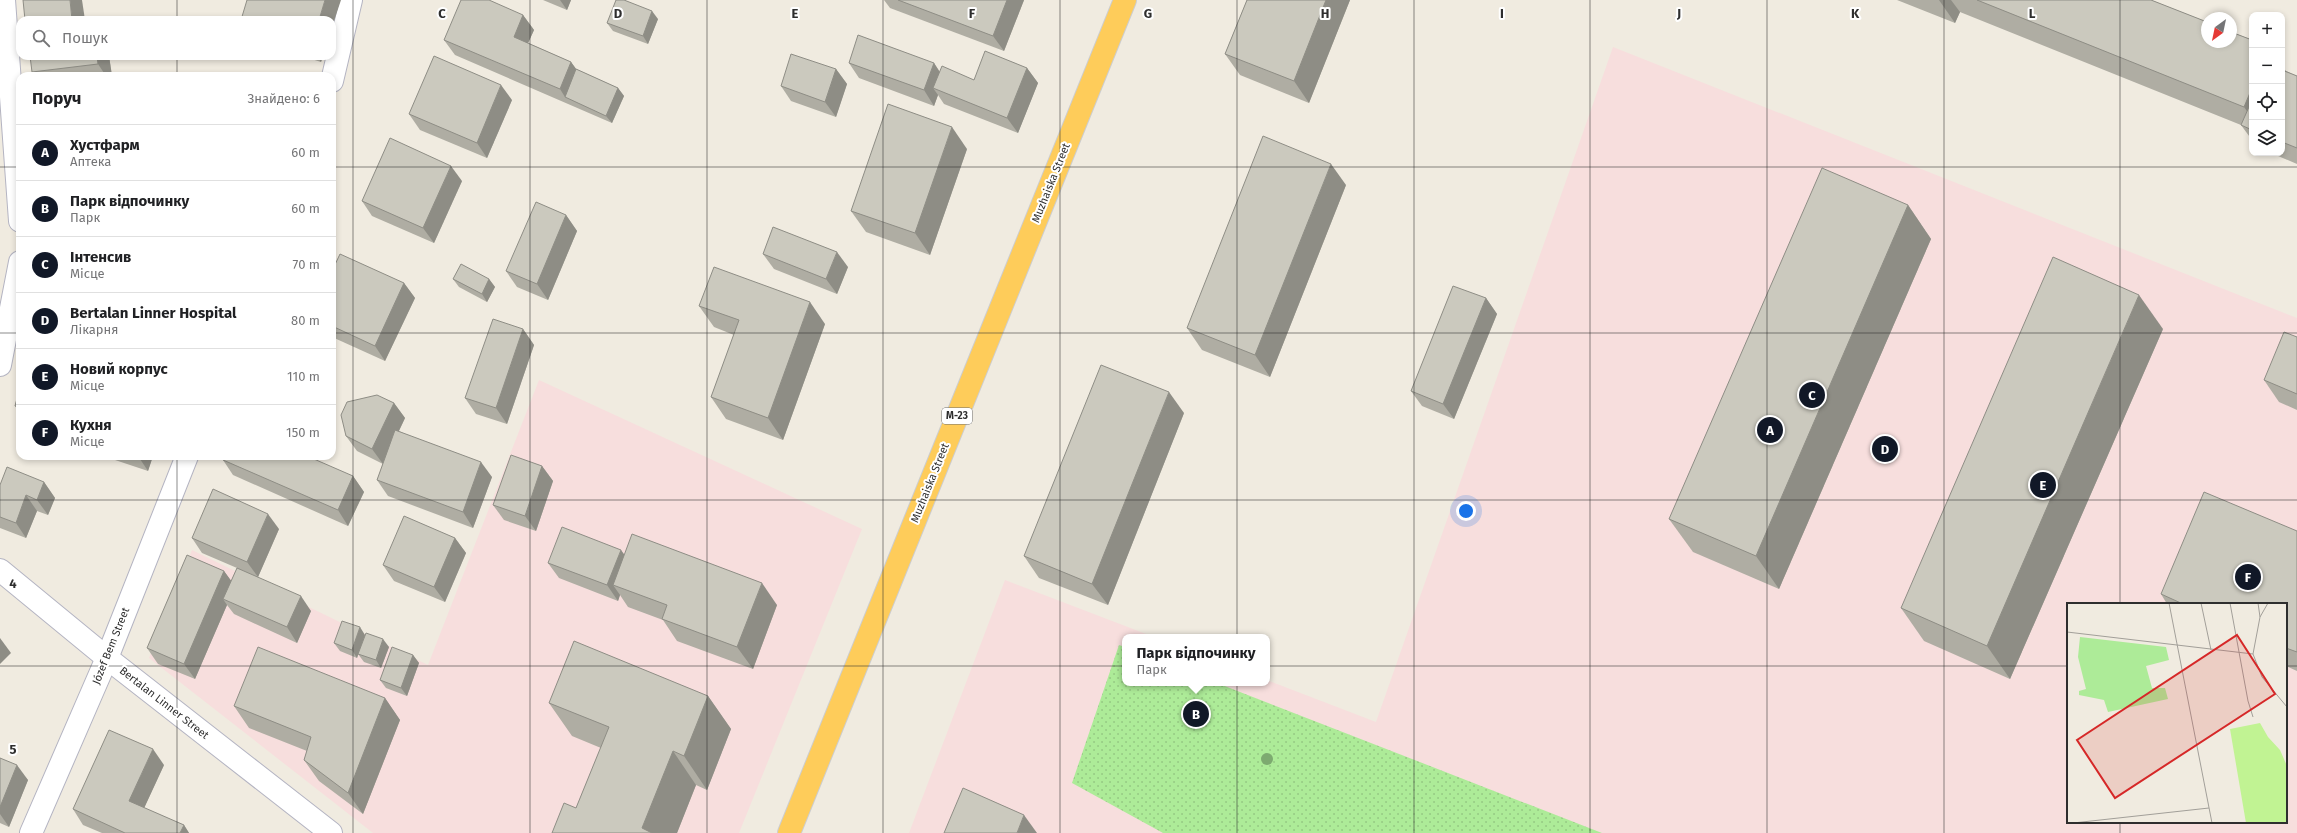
<!DOCTYPE html>
<html lang="uk">
<meta charset="utf-8">
<style>
:root{--surface:#fff;--page:#f6f6f6;--text:#202124;--muted:#757577;--line:#e0e0e0;--accent:#111827}
body{margin:0;font-family:"Fira Sans",sans-serif;background:var(--page);color:var(--text)}
.controls{position:absolute;right:12px;top:12px;display:grid;overflow:hidden;border-radius:8px;box-shadow:0 2px 6px #0003}
.controls button{width:36px;height:36px;display:grid;place-items:center;padding:0;border:0;border-bottom:1px solid var(--line);background:var(--surface);color:var(--text);font:20px sans-serif}
.compass{position:absolute;left:2201px;top:12px;width:36px;height:36px;border-radius:50%;background:var(--surface);box-shadow:0 2px 6px #0003;rotate:213deg}
.you{position:absolute;left:1466px;top:511px;width:14px;height:14px;margin:-10px;border:3px solid #fff;border-radius:50%;background:#1a73e8;box-shadow:0 0 0 6px #1a73e833}
.badge{display:grid;place-items:center;width:26px;height:26px;border-radius:50%;background:var(--accent);color:#fff;font-size:13px;font-weight:700}
.pin{position:absolute;translate:-50% -50%;border:2px solid #fff;box-shadow:0 1px 4px #0006}
.popup{position:absolute;left:1122px;top:634px;width:148px;height:52px;box-sizing:border-box;display:grid;place-content:center;border-radius:8px;background:var(--surface);filter:drop-shadow(0 1px 3px #0005);font-size:13px;white-space:nowrap;color:var(--muted)}
.popup b{font-size:15px;color:var(--text)}
.popup::after{content:'';position:absolute;left:50%;top:100%;margin-left:-8px;border:8px solid transparent;border-top-color:var(--surface)}
.list{margin:0;padding:0;list-style:none}
h2{display:flex;justify-content:space-between;align-items:center;height:52px;margin:0;padding:0 16px;font-size:17px}
h2 small{font-size:13px;font-weight:400;color:var(--muted)}
.list li{display:grid;grid-template-columns:26px 1fr auto;gap:12px;align-items:center;box-sizing:border-box;height:56px;padding:0 16px;border-top:1px solid var(--line)}
.list b{display:block;font-size:15px;white-space:nowrap}
.list p{margin:0;font-size:13px;white-space:nowrap;color:var(--muted)}
.list em{font-size:13px;font-style:normal;color:var(--muted)}
.icon{flex:none;width:22px;height:22px;fill:none;stroke:currentColor;stroke-width:2;stroke-linecap:round;stroke-linejoin:round}
.map{position:relative;flex:none;width:2297px;height:833px;overflow:hidden}
.search{position:absolute;background:var(--surface);box-shadow:0 2px 6px #0003;left:16px;top:16px;width:320px;height:44px;display:flex;align-items:center;gap:10px;box-sizing:border-box;padding:0 14px;border-radius:12px;color:var(--muted);font-size:15px}
.panel{position:absolute;background:var(--surface);box-shadow:0 2px 6px #0003;left:16px;top:72px;width:320px;height:388px;border-radius:12px}
.map>svg:first-child{display:block}
.medical{fill:#f7dedd;fill-rule:evenodd}
.park{fill:url(#park-dots)}
.lines{fill:none;stroke-linecap:round;stroke-linejoin:round}
.minor-casing{stroke:#b4b4c2;stroke-width:24}
.trunk-casing{stroke:#cdcdcd;stroke-width:24}
.minor{stroke:#fff;stroke-width:22}
.trunk{stroke:#fecc5a;stroke-width:22}
.tree{fill:#7daa70}
.wall{fill:#afada3}
.shaded-wall{fill:#8e8d85}
.building{fill:#cbc9be;stroke:#8e8d85}
.grid{fill:none;stroke:#2e2e2e;stroke-width:1;stroke-opacity:0.55}
.labels{text-anchor:middle;dominant-baseline:central;stroke-width:4;stroke-linejoin:round;paint-order:stroke}
.shield{fill:#fff;stroke:#6d6d6d;stroke-width:1}
.shield-label{font-size:10px;font-weight:bold;fill:#2e2e2e}
.street-label{font-size:11px;fill:#2e2e2e;stroke:#fff}
.inset-road{fill:none;stroke:#a29f99;stroke-width:1}
.view{fill:#d62828;fill-opacity:0.15;stroke:#d62828;stroke-width:2}
.inset-edge{fill:none;stroke:#2e2e2e;stroke-width:2}
.grid-label{font-size:13px;text-anchor:middle;font-weight:bold;fill:#2e2e2e;stroke:#fff;stroke-width:4;stroke-linejoin:round;paint-order:stroke}
</style>
<div class="map">
<svg width="2297" height="833" viewBox="0 0 2297 833">
<defs>
<pattern id="park-dots" width="8" height="8" patternUnits="userSpaceOnUse"><rect width="8" height="8" fill="#adeb98"/><path d="M2 2h.1M6 6h.1" fill="none" stroke="#95ca83" stroke-width="1.8" stroke-linecap="round"/></pattern>
</defs>
<rect width="100%" height="100%" fill="#f0ebe0"/>
<g class="medical">
<path d="M 1613,47 L 2297,318 L 2297,833 L 909,833 L 1005,580 L 1154,637 L 1125,637 L 1125,683 L 1267,683 L 1267,680 L 1376,722 ZM 2068,604 L 2286,604 L 2286,822 L 2068,822 Z"/>
<polygon points="539,380 862,529 739,833 373,833 149,658 192,550 428,665"/>
</g>
<polygon class="park" points="1119,645 1125,647 1125,683 1217,683 1602,833 1163,833 1072,783"/>
<g class="lines">
<defs>
<g id="minor">
<polyline points="4,0 20,221"/>
<polyline points="332,81 351,0"/>
<polyline points="0,365 20,262"/>
<polyline points="0,570 107,658 331,833"/>
<polyline points="31,833 107,658 187,456"/>
</g>
<polyline id="trunk" points="789,833 1125,0"/>
</defs>
<use href="#minor" class="minor-casing"/>
<use href="#trunk" class="trunk-casing"/>
<use href="#minor" class="minor"/>
<use href="#trunk" class="trunk"/>
</g>
<circle class="tree" cx="1267" cy="759" r="6"/>
<g class="wall">
<polygon points="543,0 571,0 567,10"/>
<polygon points="884,0 1024,0 1004,51 890,8"/>
<polygon points="1247,0 1350,0 1309,103 1240,75 1225,54"/>
<polygon points="1897,0 2151,0 2252,40 2252,140 2241,125 1960,12 1955,23"/>
<polygon points="523,15 534,30 528,43 571,62 576,69 618,88 624,96 612,123 455,55 444,40"/>
<polygon points="658,19 648,44 613,31 607,23"/>
<polygon points="109,56 112,76 35,76 32,72"/>
<polygon points="302,56 323,56 321,62"/>
<polygon points="849,63 934,63 940,72 974,80 1027,68 1038,83 1018,133 944,104 938,95 934,106 859,78"/>
<polygon points="2282,66 2286,71 2297,76 2297,164 2271,153 2282,153"/>
<polygon points="836,69 847,84 836,117 791,101 781,86"/>
<polygon points="512,100 487,158 420,130 409,114"/>
<polygon points="967,149 930,255 866,232 851,211"/>
<polygon points="462,181 434,243 372,216 362,201"/>
<polygon points="1346,185 1270,377 1202,350 1187,328"/>
<polygon points="1908,205 1931,239 1779,589 1693,552 1669,519"/>
<polygon points="566,215 577,231 548,300 517,287 506,271"/>
<polygon points="763,254 848,267 837,294 774,269"/>
<polygon points="332,271 404,283 415,298 385,361 332,337"/>
<polygon points="453,279 489,279 495,287 487,302 459,287"/>
<polygon points="1486,298 1497,314 1454,419 1422,406 1411,391"/>
<polygon points="699,306 825,324 783,440 726,419 711,397 734,335 714,327"/>
<polygon points="523,329 534,345 507,424 476,414 465,398"/>
<polygon points="2163,329 2010,679 1924,641 1901,608"/>
<polygon points="2297,337 2297,410 2279,402 2264,380"/>
<polygon points="20,387 20,413 15,406"/>
<polygon points="394,403 405,418 399,431 492,477 473,528 388,496 377,480 383,464 357,451 346,436"/>
<polygon points="1184,413 1108,605 1039,578 1024,556"/>
<polygon points="103,456 153,456 148,471"/>
<polygon points="223,460 353,476 364,492 348,526 233,475"/>
<polygon points="542,466 553,481 536,531 504,520 493,505"/>
<polygon points="44,482 55,498 48,515 37,511 26,538 0,528 0,485"/>
<polygon points="279,529 258,577 311,611 297,643 234,614 227,605 195,679 158,664 147,648 224,571 231,581 237,568 202,553 192,538"/>
<polygon points="2297,531 2297,671 2286,666 2286,604 2167,604 2161,594"/>
<polygon points="455,538 466,553 445,602 394,581 383,565"/>
<polygon points="624,555 777,605 753,669 677,641 663,620 628,607 620,595 618,601 559,578 548,563"/>
<polygon points="365,635 389,647 381,668 364,662 358,654 357,658 340,651 334,643"/>
<polygon points="413,655 419,663 407,696 386,688 380,680"/>
<polygon points="708,696 731,729 707,790 696,785 677,833 552,833 576,808 601,748 572,736 549,703"/>
<polygon points="385,698 400,720 363,814 319,781 304,760 307,751 249,728 234,706"/>
<polygon points="0,758 28,780 9,827 0,823"/>
<polygon points="164,765 144,808 184,825 189,833 102,833 83,825 73,809"/>
</g>
<g class="shaded-wall">
<polygon points="70,0 82,0 85,20 72,20"/>
<polygon points="325,0 341,0 332,27 332,20 319,20"/>
<polygon points="560,0 571,0 567,10"/>
<polygon points="1007,0 1024,0 1004,51 993,36"/>
<polygon points="1326,0 1350,0 1309,103 1294,81"/>
<polygon points="1939,0 1951,0 1960,12 1955,23"/>
<polygon points="652,11 658,19 648,44 643,36"/>
<polygon points="523,15 534,30 524,52 514,37"/>
<polygon points="97,56 109,56 112,76 106,76 98,64"/>
<polygon points="317,56 323,56 321,62"/>
<polygon points="571,62 582,77 565,97 570,105 560,89"/>
<polygon points="934,63 944,79 933,88 938,95 934,106 924,90"/>
<polygon points="2282,66 2287,74 2282,86"/>
<polygon points="1027,68 1038,83 1018,133 1007,118"/>
<polygon points="836,69 847,84 836,117 825,102"/>
<polygon points="501,85 512,100 487,158 477,143"/>
<polygon points="618,88 624,96 612,123 606,116"/>
<polygon points="2252,88 2252,118 2244,107"/>
<polygon points="952,127 967,149 930,255 915,233"/>
<polygon points="1331,164 1346,185 1270,377 1255,355"/>
<polygon points="451,166 462,181 434,243 423,228"/>
<polygon points="1908,205 1931,239 1779,589 1756,556"/>
<polygon points="566,215 577,231 548,300 537,284"/>
<polygon points="837,252 848,267 837,294 826,279"/>
<polygon points="489,279 495,287 487,302 482,294"/>
<polygon points="404,283 415,298 385,361 375,346"/>
<polygon points="2139,295 2163,329 2010,679 1987,646"/>
<polygon points="1486,298 1497,314 1454,419 1443,404"/>
<polygon points="810,302 825,324 783,440 768,418"/>
<polygon points="523,329 534,345 507,424 496,408"/>
<polygon points="1169,392 1184,413 1108,605 1092,584"/>
<polygon points="394,403 405,418 383,464 372,449"/>
<polygon points="138,456 153,456 148,471"/>
<polygon points="481,462 492,477 473,528 463,512"/>
<polygon points="542,466 553,481 536,531 525,516"/>
<polygon points="353,476 364,492 348,526 338,510"/>
<polygon points="44,482 55,498 48,515 37,500"/>
<polygon points="26,495 37,511 26,538 16,523"/>
<polygon points="268,514 279,529 258,577 247,562"/>
<polygon points="455,538 466,553 445,602 434,587"/>
<polygon points="621,550 632,565 613,585 620,595 618,601 607,585"/>
<polygon points="224,571 235,586 223,599 227,605 195,679 184,664"/>
<polygon points="762,583 777,605 753,669 737,647"/>
<polygon points="301,596 311,611 297,643 287,627"/>
<polygon points="360,627 365,635 357,658 352,650"/>
<polygon points="0,638 11,653 0,664"/>
<polygon points="383,639 389,647 381,668 376,660"/>
<polygon points="413,655 419,663 407,696 401,688"/>
<polygon points="708,696 731,729 707,790 684,756"/>
<polygon points="385,698 400,720 363,814 348,793"/>
<polygon points="153,749 164,765 140,817 129,801"/>
<polygon points="673,751 696,785 677,833 645,833 642,828"/>
<polygon points="17,765 28,780 9,827 0,814 0,807"/>
<polygon points="1024,815 1037,833 1017,833"/>
<polygon points="184,825 189,833 180,833"/>
</g>
<g class="building">
<polygon points="23,0 70,0 72,20 25,20"/>
<polygon points="247,0 325,0 319,20 241,20"/>
<polygon points="461,0 489,0 523,15 514,37 571,62 560,89 444,40"/>
<polygon points="616,0 624,0 652,11 643,36 607,23"/>
<polygon points="898,0 1007,0 993,36"/>
<polygon points="1247,0 1326,0 1294,81 1225,54"/>
<polygon points="1977,0 2151,0 2207,22 2207,42 2231,42 2231,32 2252,40 2252,88 2244,107"/>
<polygon points="858,35 934,63 924,90 849,63"/>
<polygon points="985,51 1027,68 1007,118 933,88 942,66 974,80"/>
<polygon points="791,54 836,69 825,102 781,86"/>
<polygon points="30,56 97,56 98,64 32,72"/>
<polygon points="434,56 501,85 477,143 409,114"/>
<polygon points="576,69 618,88 606,116 565,97"/>
<polygon points="2282,70 2297,76 2297,148 2282,142"/>
<polygon points="2252,100 2252,130 2241,125"/>
<polygon points="888,104 952,127 915,233 851,211"/>
<polygon points="1263,136 1331,164 1255,355 1187,328"/>
<polygon points="390,138 451,166 423,228 362,201"/>
<polygon points="1822,168 1908,205 1756,556 1669,519"/>
<polygon points="536,202 566,215 537,284 506,271"/>
<polygon points="773,227 837,252 826,279 763,254"/>
<polygon points="340,254 404,283 375,346 332,326 332,271"/>
<polygon points="2053,257 2139,295 1987,646 1901,608"/>
<polygon points="461,264 489,279 482,294 453,279"/>
<polygon points="714,267 810,302 768,418 711,397 739,320 699,306"/>
<polygon points="1453,286 1486,298 1443,404 1411,391"/>
<polygon points="493,319 523,329 496,408 465,398"/>
<polygon points="2284,332 2297,337 2297,394 2264,380"/>
<polygon points="1101,365 1169,392 1092,584 1024,556"/>
<polygon points="20,387 20,407 15,406"/>
<polygon points="377,395 394,403 372,449 346,436 341,415 347,402"/>
<polygon points="395,430 481,462 463,512 377,480"/>
<polygon points="511,455 542,466 525,516 493,505"/>
<polygon points="224,456 307,456 353,476 338,510 223,460"/>
<polygon points="7,467 44,482 37,500 26,495 16,523 0,517 0,485"/>
<polygon points="213,489 268,514 247,562 192,538"/>
<polygon points="2204,492 2297,531 2297,652 2286,648 2286,604 2183,604 2161,594"/>
<polygon points="404,516 455,538 434,587 383,565"/>
<polygon points="562,527 621,550 607,585 548,563"/>
<polygon points="632,534 762,583 737,647 662,619 667,605 613,585"/>
<polygon points="187,555 224,571 184,664 147,648"/>
<polygon points="237,568 301,596 287,627 223,599"/>
<polygon points="342,621 360,627 352,650 334,643"/>
<polygon points="366,633 383,639 376,660 358,654"/>
<polygon points="574,641 708,696 684,756 673,751 642,828 652,833 552,833 564,803 576,808 609,727 549,703"/>
<polygon points="258,647 385,698 348,793 304,760 311,737 234,706"/>
<polygon points="392,647 413,655 401,688 380,680"/>
<polygon points="109,730 153,749 129,801 184,825 180,833 125,833 73,809"/>
<polygon points="0,758 17,765 0,807"/>
<polygon points="963,788 1024,815 1017,833 944,833"/>
</g>
<path class="grid" d="M 177,0 L 177,20M 353,0 L 353,833M 530,0 L 530,833M 707,0 L 707,833M 883,0 L 883,833M 1060,0 L 1060,833M 1237,0 L 1237,833M 1414,0 L 1414,833M 1590,0 L 1590,833M 1767,0 L 1767,833M 1944,0 L 1944,833M 2120,0 L 2120,604M 177,56 L 177,76M 0,167 L 20,167M 332,167 L 2297,167M 0,333 L 20,333M 332,333 L 2297,333M 177,456 L 177,833M 0,500 L 2297,500M 0,666 L 2068,666M 2286,666 L 2297,666M 2120,822 L 2120,833"/>
<g class="labels">
<rect class="shield" x="942" y="408" width="30" height="16" rx="3"/>
<g class="shield-label">
<text x="957" y="416">М-23</text>
</g>
<g class="street-label">
<text transform="translate(1051 183) rotate(-68)">Muzhaiska Street</text>
<text transform="translate(930 483) rotate(-68)">Muzhaiska Street</text>
<text transform="translate(111 646) rotate(-68)">Józef Bem Street</text>
<text transform="translate(164 703) rotate(38)">Bertalan Linner Street</text>
</g>
</g>
<g transform="translate(2067 603)">
<rect width="220" height="220" fill="#f0ebe0"/>
<path d="M 13,34 L 99,44 L 102,57 L 79,63 L 85,85 L 98,85 L 101,96 L 41,109 L 37,97 L 12,92 L 12,88 L 19,86 L 11,54 Z" fill="#adeb98"/>
<path d="M 193,120 L 201,134 L 213,147 L 220,163 L 220,220 L 179,220 L 163,126 Z" fill="#c1f393"/>
<path class="inset-road" d="M 102,0 L 145,220M 134,0 L 144,47M 163,0 L 181,98 L 186,114M 191,0 L 193,14M 201,0 L 193,14 L 186,51 L 195,74 L 220,104M 0,29 L 186,51M 6,220 L 142,205"/>
<path class="view" d="M 170,32 L 208,91 L 48,195 L 10,137 Z"/>
<rect width="220" height="220" class="inset-edge"/>
</g>
<g class="grid-label">
<text x="442" y="18">C</text>
<text x="618" y="18">D</text>
<text x="795" y="18">E</text>
<text x="972" y="18">F</text>
<text x="1148" y="18">G</text>
<text x="1325" y="18">H</text>
<text x="1502" y="18">I</text>
<text x="1679" y="18">J</text>
<text x="1855" y="18">K</text>
<text x="2032" y="18">L</text>
<text x="13" y="588">4</text>
<text x="13" y="754">5</text>
</g>
</svg>
<div class="controls">
<button>+</button>
<button>−</button>
<button><svg class="icon" aria-label="locate" viewBox="0 0 24 24"><circle cx="12" cy="12" r="6"/><path d="M12 2v4M12 18v4M2 12h4M18 12h4"/></svg></button>
<button><svg class="icon" aria-label="layers" viewBox="0 0 24 24"><path d="M12 4l9 5-9 5-9-5zM3 14l9 5 9-5"/></svg></button>
</div>
<svg class="compass" viewBox="-18 -18 36 36"><path d="M0-13l5 13h-10z" fill="#e53935"/><path d="M0 13l5-13h-10z" fill="#757577"/></svg>
<div class="you"></div>
<div class="pin badge" style="left:1770px;top:430px">A</div>
<div class="pin badge" style="left:1196px;top:714px">B</div>
<div class="popup"><b>Парк відпочинку</b>Парк</div>
<div class="pin badge" style="left:1812px;top:395px">C</div>
<div class="pin badge" style="left:1885px;top:449px">D</div>
<div class="pin badge" style="left:2043px;top:485px">E</div>
<div class="pin badge" style="left:2248px;top:577px">F</div>
<div class="search"><svg class="icon" aria-label="search" viewBox="0 0 24 24"><circle cx="10" cy="10" r="6"/><path d="M15 15l6 6"/></svg>Пошук</div>
<section class="panel">
<h2>Поруч<small>Знайдено: 6</small></h2>
<ul class="list">
<li><span class="badge">A</span><div><b>Хустфарм</b><p>Аптека</p></div><em>60 m</em></li>
<li><span class="badge">B</span><div><b>Парк відпочинку</b><p>Парк</p></div><em>60 m</em></li>
<li><span class="badge">C</span><div><b>Інтенсив</b><p>Місце</p></div><em>70 m</em></li>
<li><span class="badge">D</span><div><b>Bertalan Linner Hospital</b><p>Лікарня</p></div><em>80 m</em></li>
<li><span class="badge">E</span><div><b>Новий корпус</b><p>Місце</p></div><em>110 m</em></li>
<li><span class="badge">F</span><div><b>Кухня</b><p>Місце</p></div><em>150 m</em></li>
</ul>
</section>
</div>
